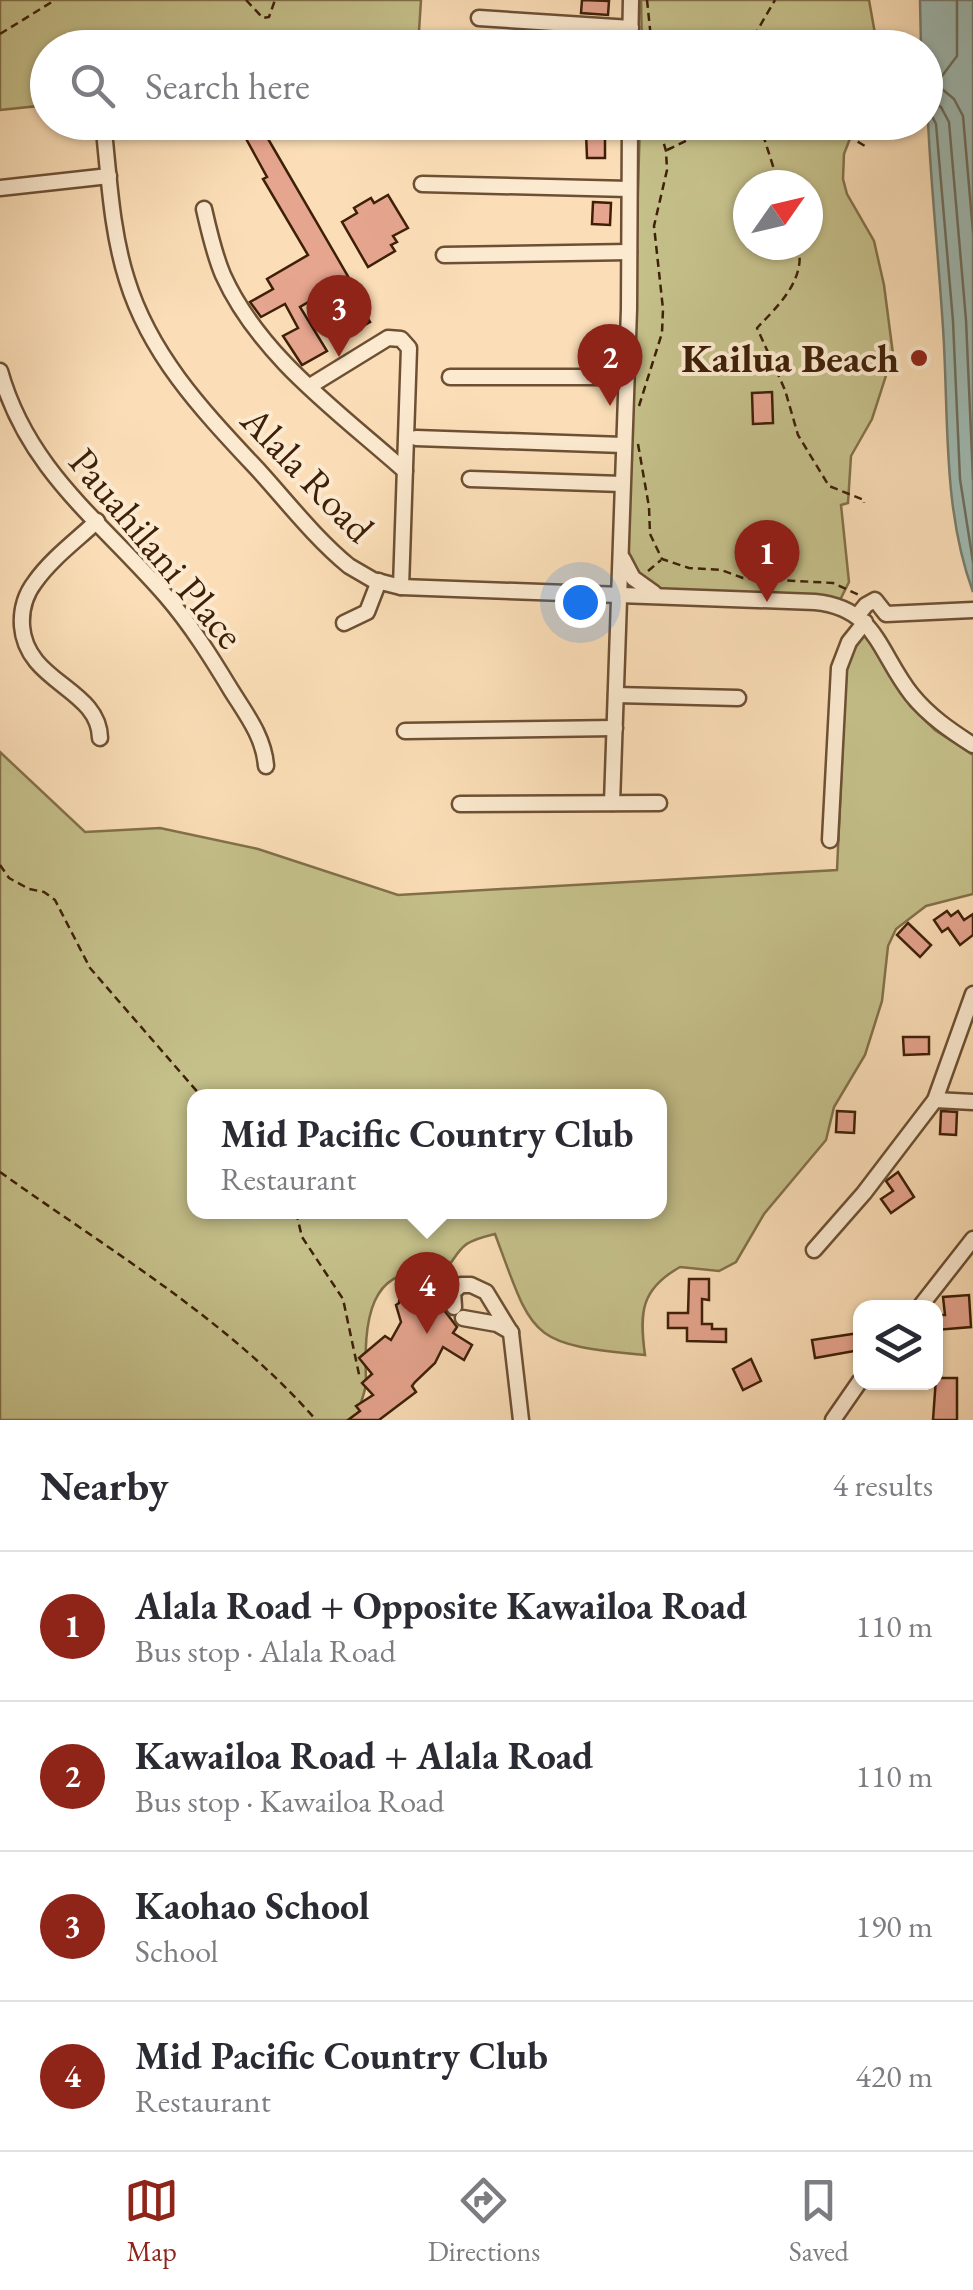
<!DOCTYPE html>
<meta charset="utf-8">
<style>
:root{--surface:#fff;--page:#f2f2f3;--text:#2b2b33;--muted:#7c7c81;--line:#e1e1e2;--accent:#8f2418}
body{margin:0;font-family:"EB Garamond",serif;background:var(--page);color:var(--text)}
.controls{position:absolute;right:30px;bottom:30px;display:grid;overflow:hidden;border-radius:20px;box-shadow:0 2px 8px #0004}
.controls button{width:90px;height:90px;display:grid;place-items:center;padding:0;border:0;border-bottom:2px solid var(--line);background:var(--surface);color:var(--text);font:50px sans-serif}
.compass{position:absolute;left:733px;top:170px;width:90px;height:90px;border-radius:50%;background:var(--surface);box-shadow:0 2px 8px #0004;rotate:56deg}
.you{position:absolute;left:580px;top:602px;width:35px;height:35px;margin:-25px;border:8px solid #fff;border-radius:50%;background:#1a73e8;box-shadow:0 0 0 15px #1a73e833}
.badge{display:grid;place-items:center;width:65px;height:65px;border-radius:50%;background:var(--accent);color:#fff;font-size:32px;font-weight:700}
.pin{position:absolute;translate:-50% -82px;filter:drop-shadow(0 2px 5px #0008)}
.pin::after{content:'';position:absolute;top:52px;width:35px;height:30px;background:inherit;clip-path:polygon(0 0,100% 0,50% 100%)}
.popup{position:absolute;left:187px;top:1089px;width:480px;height:130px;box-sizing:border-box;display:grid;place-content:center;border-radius:20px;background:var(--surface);filter:drop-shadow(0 2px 8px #0005);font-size:32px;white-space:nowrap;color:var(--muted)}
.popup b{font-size:38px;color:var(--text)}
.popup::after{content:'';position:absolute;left:50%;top:100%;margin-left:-20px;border:20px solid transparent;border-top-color:var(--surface)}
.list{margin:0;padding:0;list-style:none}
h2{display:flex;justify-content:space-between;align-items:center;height:130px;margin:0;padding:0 40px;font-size:42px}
h2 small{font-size:32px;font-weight:400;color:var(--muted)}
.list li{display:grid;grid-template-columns:65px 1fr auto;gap:30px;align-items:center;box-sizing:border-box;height:150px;padding:0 40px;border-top:2px solid var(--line)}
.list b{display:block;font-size:38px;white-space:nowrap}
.list p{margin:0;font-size:32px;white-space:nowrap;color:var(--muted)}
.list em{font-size:32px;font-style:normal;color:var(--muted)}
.icon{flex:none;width:55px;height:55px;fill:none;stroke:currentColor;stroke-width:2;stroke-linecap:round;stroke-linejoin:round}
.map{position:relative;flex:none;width:973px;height:1420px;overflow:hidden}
.search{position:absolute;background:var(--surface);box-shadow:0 2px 8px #0004;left:30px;right:30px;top:30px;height:110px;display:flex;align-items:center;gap:25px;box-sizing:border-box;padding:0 35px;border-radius:55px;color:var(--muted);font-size:38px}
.sheet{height:730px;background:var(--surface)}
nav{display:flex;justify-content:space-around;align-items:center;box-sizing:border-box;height:140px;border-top:2px solid var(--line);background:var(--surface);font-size:28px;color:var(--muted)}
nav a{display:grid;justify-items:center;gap:5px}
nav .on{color:var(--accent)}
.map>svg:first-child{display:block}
.green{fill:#c5c08a;stroke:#827049;stroke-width:2.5;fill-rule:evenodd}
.water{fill:#9fbbb3;stroke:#787d6f;stroke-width:2.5}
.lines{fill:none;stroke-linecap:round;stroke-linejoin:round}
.shore{stroke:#6e6e5e;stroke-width:2.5}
.building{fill:#e6a58f;stroke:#3e2008;stroke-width:2.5}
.minor-casing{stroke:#6d5034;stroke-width:19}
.path{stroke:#3e2008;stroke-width:2.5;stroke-dasharray:8 5;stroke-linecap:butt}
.minor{stroke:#fcead0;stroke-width:14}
.poi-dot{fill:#8f2418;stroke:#fcead0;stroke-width:4}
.labels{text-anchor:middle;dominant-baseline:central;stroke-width:8;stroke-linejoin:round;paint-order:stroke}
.poi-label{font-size:40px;font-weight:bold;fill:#3e2008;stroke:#fcead0;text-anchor:end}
.street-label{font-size:40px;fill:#3e2008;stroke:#fcead0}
</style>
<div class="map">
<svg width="973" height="1420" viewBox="0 0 973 1420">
<rect width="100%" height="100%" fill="#fbdeb7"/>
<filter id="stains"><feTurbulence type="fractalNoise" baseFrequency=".002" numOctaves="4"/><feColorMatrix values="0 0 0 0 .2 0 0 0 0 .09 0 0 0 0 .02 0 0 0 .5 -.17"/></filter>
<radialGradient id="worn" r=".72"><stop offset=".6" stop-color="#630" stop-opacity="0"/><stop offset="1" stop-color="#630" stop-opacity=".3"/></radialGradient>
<g class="green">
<polygon points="0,0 421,0 418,47 48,48 47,105 0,110"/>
<polygon points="641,0 869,0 877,45 642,47"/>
<path d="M 640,123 L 856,123 L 844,154 L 843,179 L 847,194 L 874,241 L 884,285 L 893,354 L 872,419 L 851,456 L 848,503 L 841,505 L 849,582 L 840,600 L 822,596 L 668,591 C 643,583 628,565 627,539 ZM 748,185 L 808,185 L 808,245 L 748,245 Z"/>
<path d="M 864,634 L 910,706 L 935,730 L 973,755 L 973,894 L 926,906 L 896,929 L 888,946 L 882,1001 L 865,1055 L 834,1107 L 826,1140 L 764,1214 L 736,1262 L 719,1271 L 680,1267 C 641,1289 639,1312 645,1355 C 528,1344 534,1339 495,1234 C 457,1243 463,1248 442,1275 C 366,1258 364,1326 366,1381 C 366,1395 357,1405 359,1420 L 0,1420 L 0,752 L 85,832 L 160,828 L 258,849 L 398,895 L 837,870 L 846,672 L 851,654 ZM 195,1096 L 660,1096 L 660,1212 L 195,1212 Z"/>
</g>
<path class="water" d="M 920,0 L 973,0 L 973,592 C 942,508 949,416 943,328 C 937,234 926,142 926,48 L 921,47 Z"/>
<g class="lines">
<g class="shore">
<polyline points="957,0 957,56 936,84 954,99 963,116 973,232"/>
<polyline points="926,100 941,107 949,122 966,320 973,479"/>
<polyline points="926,113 932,116 936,124 953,321 960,479 973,562"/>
</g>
</g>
<g class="building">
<polygon points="582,0 609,1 608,15 581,13"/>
<polygon points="582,38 620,40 619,48 581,48"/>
<polygon points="260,125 349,278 346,280 370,322 354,331 329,290 300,307 327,351 302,365 283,336 298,328 285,304 261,317 250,302 273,289 267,279 308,255 263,179 267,177 244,135"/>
<polygon points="586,132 605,132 605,158 587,158"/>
<polygon points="388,195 408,228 393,236 397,242 391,245 395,251 368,267 342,222 357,213 354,208 371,198 374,203"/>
<polygon points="593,202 611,203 610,225 592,224"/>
<polygon points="772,392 773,423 753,424 752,393"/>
<polygon points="947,911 951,916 958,911 964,920 973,914 973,935 960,945 948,928 942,932 934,920"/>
<polygon points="908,923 931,945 920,957 897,935"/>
<polygon points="903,1037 929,1037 929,1054 904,1055"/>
<polygon points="837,1111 855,1112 854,1133 836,1132"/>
<polygon points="941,1111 957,1112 956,1135 940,1134"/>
<polygon points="898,1172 914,1197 891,1213 881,1199 893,1191 886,1181"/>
<polygon points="689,1279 709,1279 709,1300 702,1299 702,1324 712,1324 712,1329 726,1329 726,1342 687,1341 687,1328 668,1328 668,1313 688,1313"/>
<polygon points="401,1281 425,1285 425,1298 434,1313 444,1310 457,1327 453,1333 472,1345 464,1360 443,1347 435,1363 415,1382 412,1386 416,1392 379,1420 348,1420 360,1411 356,1406 373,1395 362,1383 372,1374 359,1358 385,1336 391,1340 401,1322 396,1305 399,1303"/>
<polygon points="969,1295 971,1327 936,1330 936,1315 945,1315 943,1297"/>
<polygon points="859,1333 860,1350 815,1358 812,1340"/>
<polygon points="751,1359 761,1381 743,1390 733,1369"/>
<polygon points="936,1378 957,1378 957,1420 933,1420"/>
</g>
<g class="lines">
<defs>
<g id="minor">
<polyline points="479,18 631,28"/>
<polyline points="630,48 631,0"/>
<path d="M 103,122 C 109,175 111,230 127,280 C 151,358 206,414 260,472 C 288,503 316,539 349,566 L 373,580 L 401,587 L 815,602 C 877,608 879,654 912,695 C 929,716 951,731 973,745"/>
<polyline points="422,184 629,189"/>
<polyline points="0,188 109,176"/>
<path d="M 204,209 C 209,231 214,254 223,275 C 260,357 340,413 405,471"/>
<polyline points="444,255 629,252"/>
<path d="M 0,371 C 28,471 101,521 166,596 C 191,625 211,657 231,690 C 246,714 264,737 266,766"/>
<polyline points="450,377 626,377"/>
<polyline points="310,386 388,338 401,339 409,348 401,587"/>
<polyline points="416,438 623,445"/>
<polyline points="470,479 622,484"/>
<path d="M 97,521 C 77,540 51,559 35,582 C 25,595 21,610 22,626 C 26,683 99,688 100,738"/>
<polyline points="623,559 633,578 654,593"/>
<polyline points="857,616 866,605 875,600 886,614 973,610"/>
<polyline points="344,623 367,612 379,581"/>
<polyline points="616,695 738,698"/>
<polyline points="405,731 615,728"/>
<polyline points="612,803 629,309 630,122"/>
<polyline points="460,804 659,803"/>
<polyline points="830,840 839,668 849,642 865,622"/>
<polyline points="935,1100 973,1102"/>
<polyline points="814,1250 864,1193 935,1100 973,994"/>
<polyline points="454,1307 453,1292 461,1285 471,1285 486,1292 511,1333 521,1420"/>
<polyline points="919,1308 973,1239"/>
<polyline points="463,1318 497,1324 511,1332"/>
<polyline points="833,1420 860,1381"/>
</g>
</defs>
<use href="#minor" class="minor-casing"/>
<g class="path">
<polyline points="246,0 263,18 269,17 275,0"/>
<polyline points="647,0 652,48"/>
<polyline points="0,34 55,0"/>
<polyline points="747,48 775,0"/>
<polyline points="759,122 779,185"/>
<polyline points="824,122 865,146"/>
<polyline points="667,150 698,135 702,122"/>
<path d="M 798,245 C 807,279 778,306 757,328 L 785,390 L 798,435 L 829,486 L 864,500 L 864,503"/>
<polyline points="639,406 662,333 663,309 654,226 667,170 666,151 662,137 651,122"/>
<polyline points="638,444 649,507 650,534 662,559 689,568 721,570 743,578 833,583 859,595"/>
<polyline points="648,571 661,560"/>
<polyline points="0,865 9,878 29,889 44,892 55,900 90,968 201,1096"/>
<path d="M 0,1172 C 106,1248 230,1321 316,1420"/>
<polyline points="296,1212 302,1237 343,1299 360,1379"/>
</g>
<use href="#minor" class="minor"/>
</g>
<circle class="poi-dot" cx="919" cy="358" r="10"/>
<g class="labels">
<g class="poi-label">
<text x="899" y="358">Kailua Beach</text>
</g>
<g class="street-label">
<text transform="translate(308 474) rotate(46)">Alala Road</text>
<text transform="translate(157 548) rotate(50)">Pauahilani Place</text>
</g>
</g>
<rect width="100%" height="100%" filter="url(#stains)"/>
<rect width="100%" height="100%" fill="url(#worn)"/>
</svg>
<div class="controls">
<button><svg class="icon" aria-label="layers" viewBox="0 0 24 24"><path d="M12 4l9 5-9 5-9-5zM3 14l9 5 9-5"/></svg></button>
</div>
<svg class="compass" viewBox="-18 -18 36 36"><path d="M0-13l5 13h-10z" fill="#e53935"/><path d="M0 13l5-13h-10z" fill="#7c7c81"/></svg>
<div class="you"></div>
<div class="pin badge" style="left:767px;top:602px">1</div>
<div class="pin badge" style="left:610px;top:406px">2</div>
<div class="pin badge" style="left:339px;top:357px">3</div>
<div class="pin badge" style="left:427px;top:1334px">4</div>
<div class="popup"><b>Mid Pacific Country Club</b>Restaurant</div>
<div class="search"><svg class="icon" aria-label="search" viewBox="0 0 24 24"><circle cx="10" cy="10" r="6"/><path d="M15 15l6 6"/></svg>Search here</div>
</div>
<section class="sheet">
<h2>Nearby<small>4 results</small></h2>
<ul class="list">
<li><span class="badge">1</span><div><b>Alala Road + Opposite Kawailoa Road</b><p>Bus stop · Alala Road</p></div><em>110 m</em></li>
<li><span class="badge">2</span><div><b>Kawailoa Road + Alala Road</b><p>Bus stop · Kawailoa Road</p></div><em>110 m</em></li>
<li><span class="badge">3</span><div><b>Kaohao School</b><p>School</p></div><em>190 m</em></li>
<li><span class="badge">4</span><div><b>Mid Pacific Country Club</b><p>Restaurant</p></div><em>420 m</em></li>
</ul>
</section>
<nav>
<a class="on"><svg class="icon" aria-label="map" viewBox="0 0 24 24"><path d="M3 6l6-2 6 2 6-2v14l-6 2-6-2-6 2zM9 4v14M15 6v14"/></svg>Map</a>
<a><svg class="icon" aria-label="directions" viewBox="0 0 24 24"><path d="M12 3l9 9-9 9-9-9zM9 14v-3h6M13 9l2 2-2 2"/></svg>Directions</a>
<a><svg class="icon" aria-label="saved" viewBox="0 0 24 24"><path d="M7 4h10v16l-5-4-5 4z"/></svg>Saved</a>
</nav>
